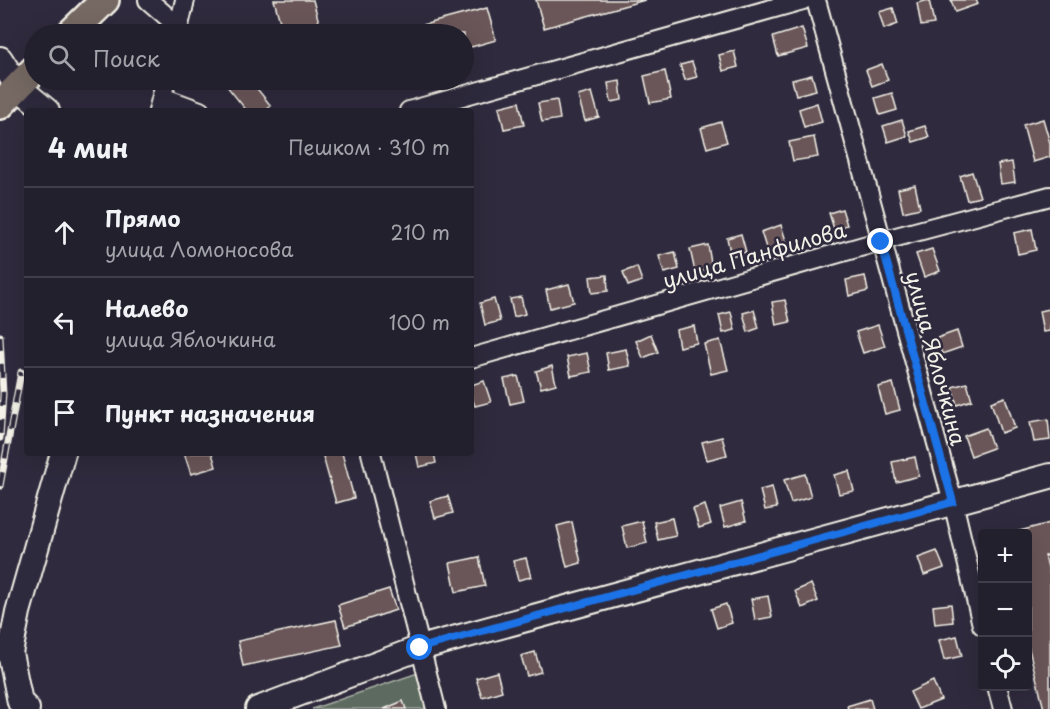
<!DOCTYPE html>
<html lang="ru">
<meta charset="utf-8">
<style>
:root{--surface:#23202e;--page:#2f2d3a;--text:#f1f3f6;--muted:#a3a3aa;--line:#403e4a}
body{margin:0;font-family:"Playpen Sans",sans-serif;background:var(--page);color:var(--text)}
.controls{position:absolute;right:18px;bottom:18px;display:grid;overflow:hidden;border-radius:6px;box-shadow:0 6px 24px #0002}
.controls button{width:54px;height:54px;display:grid;place-items:center;padding:0;border:0;border-bottom:2px solid var(--line);background:var(--surface);color:var(--text);font:30px sans-serif}
.stop{position:absolute;width:18px;height:18px;margin:-14px;border:4px solid #1a73e8;border-radius:50%;background:#fff}
.stop.end{background:#1a73e8;border-color:#fff;box-shadow:0 2px 6px #0008}
.list{margin:0;padding:0;list-style:none}
h2{display:flex;justify-content:space-between;align-items:center;height:78px;margin:0;padding:0 24px;font-size:26px}
h2 small{font-size:20px;font-weight:400;color:var(--muted)}
.list li{display:grid;grid-template-columns:39px 1fr auto;gap:18px;align-items:center;box-sizing:border-box;height:90px;padding:0 24px;border-top:2px solid var(--line)}
.list b{display:block;font-size:22px;white-space:nowrap}
.list p{margin:0;font-size:20px;white-space:nowrap;color:var(--muted)}
.list em{font-size:20px;font-style:normal;color:var(--muted)}
.icon{flex:none;width:33px;height:33px;fill:none;stroke:currentColor;stroke-width:2;stroke-linecap:round;stroke-linejoin:round}
.map{position:relative;flex:none;width:1050px;height:709px;overflow:hidden}
.search{position:absolute;background:var(--surface);box-shadow:0 6px 24px #0002;left:24px;top:24px;width:450px;height:66px;display:flex;align-items:center;gap:15px;box-sizing:border-box;padding:0 21px;border-radius:33px;color:var(--muted);font-size:22px}
.panel{position:absolute;background:var(--surface);box-shadow:0 6px 24px #0002;left:24px;top:108px;width:450px;height:348px;border-radius:6px}
.map>svg:first-child{display:block}
.green{fill:#5d6b61;stroke:#a8aea4;stroke-width:1.5}
.building{fill:#6a5658;stroke:#f4f1e8;stroke-width:1.5}
.lines{fill:none;stroke-linecap:round;stroke-linejoin:round}
.street-casing{stroke:#f4f1e8;stroke-width:22}
.secondary-casing{stroke:#f4f1e8;stroke-width:28}
.primary-casing{stroke:#f4f1e8;stroke-width:32}
.street{stroke:#2f2a3d;stroke-width:18}
.secondary{stroke:#2f2a3d;stroke-width:24}
.primary{stroke:#766964;stroke-width:27}
.rail-casing{stroke:#f4f1e8;stroke-width:7}
.rail{stroke:#2f2a3d;stroke-width:4.5;stroke-dasharray:14;stroke-linecap:butt}
.route{stroke:#1a73e8;stroke-width:8}
.labels{text-anchor:middle;dominant-baseline:central;stroke-width:5;stroke-linejoin:round;paint-order:stroke}
.street-label{font-size:21px;fill:#f4f1e8;stroke:#2f2a3d}
</style>
<div class="map">
<svg width="1050" height="709" viewBox="0 0 1050 709">
<rect width="100%" height="100%" fill="#2f2a3d"/>
<filter id="ink" filterUnits="userSpaceOnUse"><feTurbulence type="fractalNoise" baseFrequency=".0167" numOctaves="2"/><feDisplacementMap in="SourceGraphic" scale="12" xChannelSelector="R" yChannelSelector="G"/><feConvolveMatrix kernelMatrix="1 2 1 2 8 2 1 2 1" color-interpolation-filters="sRGB"/></filter>
<g filter="url(#ink)">
<polygon class="green" points="418,673 428,709 312,709"/>
<g class="building">
<polygon points="274,0 313,0 322,34 289,34 287,28 282,29"/>
<polygon points="536,0 645,0 544,28"/>
<polygon points="929,0 934,24 921,26 917,3"/>
<polygon points="951,0 976,0 978,4 955,12"/>
<polygon points="487,8 496,40 464,49 464,34 389,34"/>
<polygon points="893,8 898,24 884,29 879,12"/>
<polygon points="802,28 808,48 778,56 773,37"/>
<polygon points="734,51 738,67 723,71 719,55"/>
<polygon points="692,62 697,77 685,80 680,65"/>
<polygon points="882,64 888,80 872,86 866,70"/>
<polygon points="665,71 671,99 650,103 644,76"/>
<polygon points="812,75 816,90 796,95 792,80"/>
<polygon points="222,80 250,80 271,106 265,111 247,111"/>
<polygon points="321,80 353,80 323,88"/>
<polygon points="620,81 622,100 611,102 608,83"/>
<polygon points="592,92 599,117 585,121 578,96"/>
<polygon points="892,93 897,110 880,115 875,98"/>
<polygon points="557,100 560,119 542,122 538,103"/>
<polygon points="519,102 524,125 504,129 499,107"/>
<polygon points="817,103 822,122 804,127 799,109"/>
<polygon points="1043,119 1050,143 1050,157 1033,162 1023,125"/>
<polygon points="902,120 907,136 888,142 883,126"/>
<polygon points="721,122 727,142 707,148 701,128"/>
<polygon points="925,126 929,137 913,142 909,131"/>
<polygon points="814,137 818,157 793,161 789,142"/>
<polygon points="1012,162 1015,182 1001,184 998,164"/>
<polygon points="972,172 980,197 967,200 960,176"/>
<polygon points="915,185 920,208 903,212 898,189"/>
<polygon points="842,209 847,225 834,229 829,213"/>
<polygon points="781,225 787,244 767,251 761,232"/>
<polygon points="1032,229 1036,250 1018,254 1014,233"/>
<polygon points="741,234 746,252 731,256 727,238"/>
<polygon points="708,245 712,269 695,272 690,249"/>
<polygon points="932,249 940,271 924,277 916,254"/>
<polygon points="675,252 679,269 664,273 659,256"/>
<polygon points="637,267 642,281 628,286 623,272"/>
<polygon points="607,275 608,291 592,293 590,277"/>
<polygon points="865,276 868,291 849,296 846,280"/>
<polygon points="569,284 574,302 550,308 546,290"/>
<polygon points="521,297 525,314 514,317 510,299"/>
<polygon points="494,299 500,321 485,325 480,303"/>
<polygon points="785,300 790,322 776,325 772,302"/>
<polygon points="1050,309 1050,331 1043,332 1039,311"/>
<polygon points="754,310 759,328 748,332 743,313"/>
<polygon points="731,312 735,330 723,333 719,315"/>
<polygon points="878,325 885,346 863,353 856,332"/>
<polygon points="694,326 697,343 679,347 676,330"/>
<polygon points="957,331 962,347 942,354 937,338"/>
<polygon points="651,334 658,352 643,358 636,341"/>
<polygon points="720,340 728,370 711,374 704,344"/>
<polygon points="626,349 630,366 609,370 606,353"/>
<polygon points="587,353 591,372 571,376 567,357"/>
<polygon points="552,366 556,384 541,388 536,371"/>
<polygon points="518,376 524,401 510,404 504,379"/>
<polygon points="484,381 491,402 475,406 471,395 471,385"/>
<polygon points="893,383 900,410 885,414 878,387"/>
<polygon points="967,383 972,400 957,405 952,387"/>
<polygon points="1005,397 1015,428 1001,433 991,402"/>
<polygon points="1048,419 1050,440 1034,442 1030,422"/>
<polygon points="986,428 993,448 971,456 964,436"/>
<polygon points="722,437 727,455 707,460 702,442"/>
<polygon points="184,453 212,453 216,467 191,474"/>
<polygon points="322,453 342,453 354,498 336,503"/>
<polygon points="416,453 434,453 436,463 419,467"/>
<polygon points="915,457 919,476 896,482 892,462"/>
<polygon points="849,471 854,491 839,494 834,475"/>
<polygon points="805,474 811,497 791,503 784,480"/>
<polygon points="772,487 777,508 765,510 760,490"/>
<polygon points="448,496 453,513 435,518 430,501"/>
<polygon points="741,502 746,521 725,527 720,508"/>
<polygon points="705,505 711,524 699,528 693,509"/>
<polygon points="672,518 676,536 658,540 654,522"/>
<polygon points="642,521 647,543 627,548 622,526"/>
<polygon points="572,522 581,563 567,567 557,526"/>
<polygon points="1050,523 1050,554 1045,556 1050,575 1050,709 1044,709 1028,645 1028,534 1008,534"/>
<polygon points="937,551 944,568 924,575 918,558"/>
<polygon points="479,557 485,586 456,592 450,563"/>
<polygon points="526,558 531,577 518,580 513,561"/>
<polygon points="811,584 818,601 802,608 795,591"/>
<polygon points="389,589 396,610 345,627 338,605"/>
<polygon points="768,596 772,617 755,620 751,599"/>
<polygon points="726,604 732,623 717,628 711,609"/>
<polygon points="951,604 953,622 935,624 933,606"/>
<polygon points="336,620 342,645 243,666 238,641"/>
<polygon points="957,636 962,656 944,660 939,640"/>
<polygon points="535,652 541,672 527,676 521,656"/>
<polygon points="497,672 502,691 482,697 476,678"/>
<polygon points="933,681 941,700 918,709 910,692"/>
<polygon points="870,699 873,709 848,709 847,706"/>
<polygon points="403,701 406,709 384,709"/>
</g>
<g class="lines">
<defs>
<g id="street">
<polyline points="148,0 179,27"/>
<polyline points="816,0 953,502 982,625"/>
<polyline points="177,34 185,0"/>
<polyline points="162,97 200,111"/>
<polyline points="158,111 166,80"/>
<polyline points="409,111 803,0"/>
<polyline points="471,358 881,241 1050,196"/>
<polyline points="371,453 436,709"/>
<polyline points="997,686 1003,709"/>
</g>
<g id="secondary">
<polyline points="0,59 18,87 47,111"/>
<polyline points="27,709 20,702 10,653 18,612 63,453"/>
<polyline points="258,709 420,648 1050,476"/>
</g>
<g id="primary">
<polyline points="70,34 105,0"/>
<polyline points="0,105 34,70"/>
</g>
</defs>
<use href="#street" class="street-casing"/>
<use href="#secondary" class="secondary-casing"/>
<use href="#primary" class="primary-casing"/>
<use href="#street" class="street"/>
<use href="#secondary" class="secondary"/>
<use href="#primary" class="primary"/>
<defs>
<g id="rail">
<polyline points="0,336 3,394 0,438"/>
<polyline points="0,486 21,372"/>
</g>
</defs>
<use href="#rail" class="rail-casing"/>
<use href="#rail" class="rail"/>
</g>
</g>
<g class="lines" filter="url(#ink)">
<polyline class="route" points="420,648 953,502 881,242"/>
</g>
<g class="labels">
<g class="street-label">
<text transform="translate(754 254) rotate(-16)">улица Панфилова</text>
<text transform="translate(937 358) rotate(75)">улица Яблочкина</text>
</g>
</g>
</svg>
<div class="controls">
<button>+</button>
<button>−</button>
<button><svg class="icon" aria-label="locate" viewBox="0 0 24 24"><circle cx="12" cy="12" r="6"/><path d="M12 2v4M12 18v4M2 12h4M18 12h4"/></svg></button>
</div>
<div class="stop" style="left:420px;top:648px"></div>
<div class="stop end" style="left:881px;top:242px"></div>
<div class="search"><svg class="icon" aria-label="search" viewBox="0 0 24 24"><circle cx="10" cy="10" r="6"/><path d="M15 15l6 6"/></svg>Поиск</div>
<section class="panel">
<h2>4 мин<small>Пешком · 310 m</small></h2>
<ul class="list">
<li><svg class="icon" aria-label="ahead" viewBox="0 0 24 24"><path d="M12 20V5M6 11l6-6 6 6"/></svg><div><b>Прямо</b><p>улица Ломоносова</p></div><em>210 m</em></li>
<li><svg class="icon" aria-label="left" viewBox="0 0 24 24"><path d="M17 20v-9H6M10 6l-5 5 5 5"/></svg><div><b>Налево</b><p>улица Яблочкина</p></div><em>100 m</em></li>
<li><svg class="icon" aria-label="arrive" viewBox="0 0 24 24"><path d="M6 21V4h12l-3 4 3 4H6"/></svg><div><b>Пункт назначения</b></div></li>
</ul>
</section>
</div>
